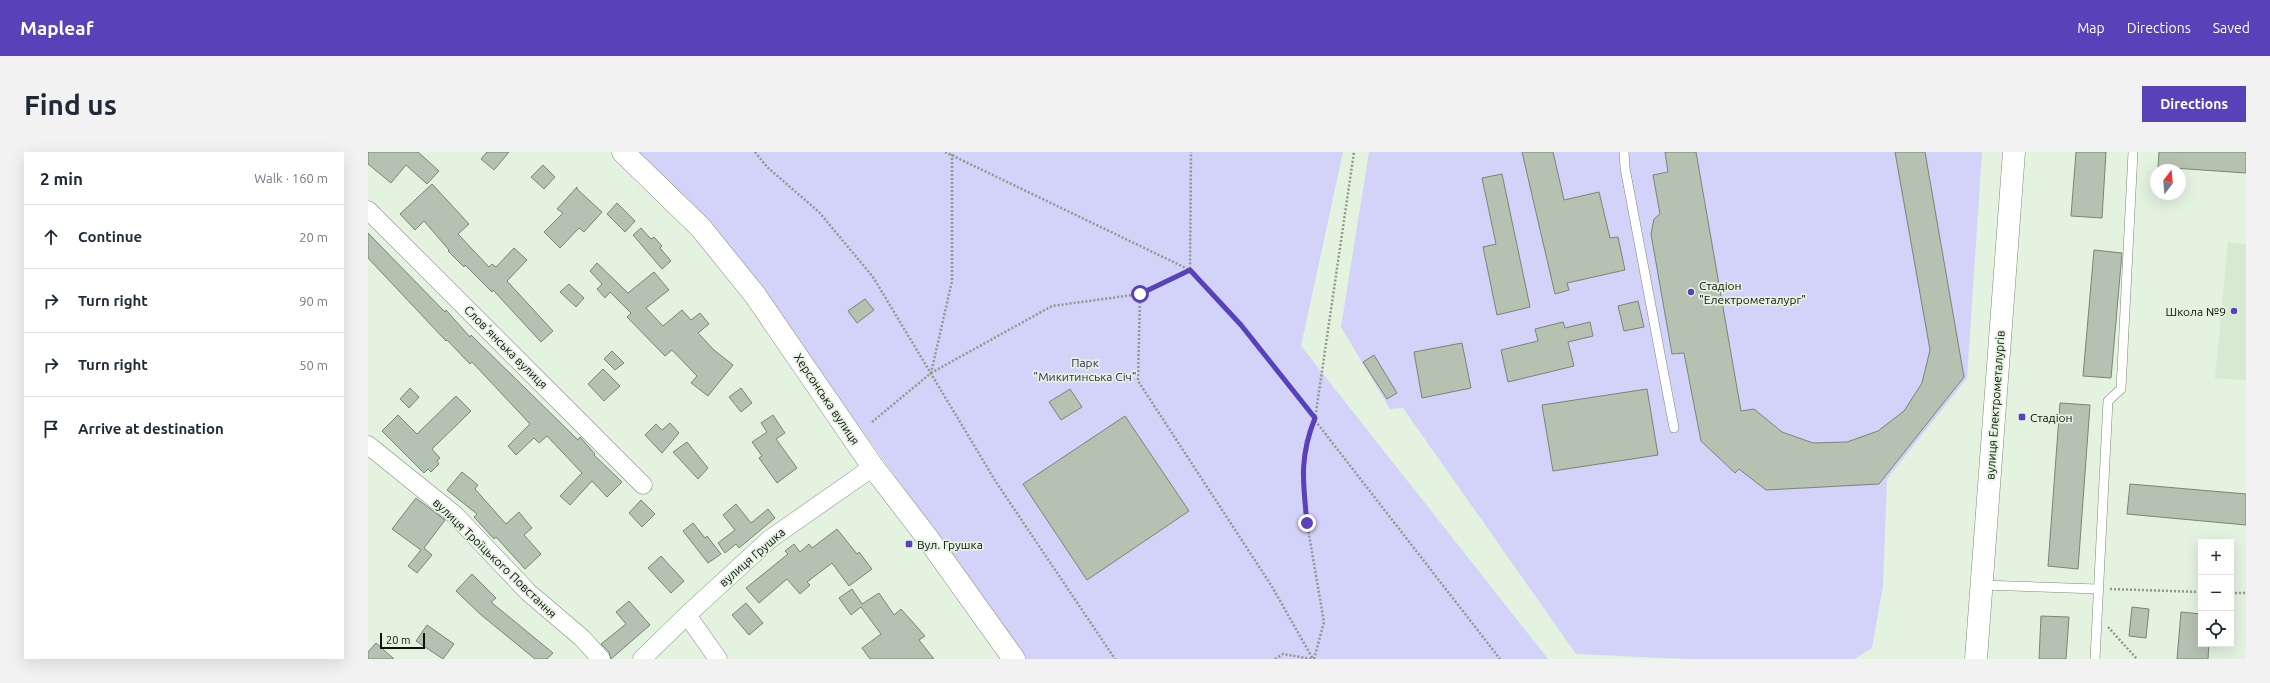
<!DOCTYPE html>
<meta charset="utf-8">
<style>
:root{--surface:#fff;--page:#f2f2f3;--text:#1f2937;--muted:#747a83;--line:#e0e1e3;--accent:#5841b9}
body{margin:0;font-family:Ubuntu,sans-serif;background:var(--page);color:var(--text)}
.controls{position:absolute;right:12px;bottom:12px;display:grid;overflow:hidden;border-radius:0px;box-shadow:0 4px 16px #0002}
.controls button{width:36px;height:36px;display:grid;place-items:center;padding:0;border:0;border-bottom:1px solid var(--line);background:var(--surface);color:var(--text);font:20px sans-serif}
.compass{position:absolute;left:1782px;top:12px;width:36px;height:36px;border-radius:50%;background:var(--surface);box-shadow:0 4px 16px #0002;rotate:16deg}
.scale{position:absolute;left:12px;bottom:10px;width:45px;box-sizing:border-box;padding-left:4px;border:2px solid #0e120c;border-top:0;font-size:11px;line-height:14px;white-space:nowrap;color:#0e120c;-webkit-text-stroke:3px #e4f2e0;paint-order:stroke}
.stop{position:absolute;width:12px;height:12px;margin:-9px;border:3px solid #5841b9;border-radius:50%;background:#fff}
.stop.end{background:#5841b9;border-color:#fff;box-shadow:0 1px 4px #0008}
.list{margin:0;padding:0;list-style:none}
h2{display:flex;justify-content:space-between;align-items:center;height:52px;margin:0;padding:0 16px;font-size:17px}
h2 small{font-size:13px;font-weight:400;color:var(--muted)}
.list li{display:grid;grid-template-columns:26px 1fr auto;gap:12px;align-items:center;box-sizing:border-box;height:64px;padding:0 16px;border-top:1px solid var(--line)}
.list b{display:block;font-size:15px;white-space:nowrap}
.list em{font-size:13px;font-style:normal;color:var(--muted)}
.icon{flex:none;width:22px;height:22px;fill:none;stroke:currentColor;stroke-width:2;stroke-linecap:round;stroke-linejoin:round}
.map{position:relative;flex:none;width:1878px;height:507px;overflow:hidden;border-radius:0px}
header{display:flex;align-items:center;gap:24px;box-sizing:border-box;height:56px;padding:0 20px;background:var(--accent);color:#fff}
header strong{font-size:19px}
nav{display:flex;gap:22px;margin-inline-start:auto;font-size:14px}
.intro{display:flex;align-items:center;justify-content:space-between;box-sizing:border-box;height:96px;padding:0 24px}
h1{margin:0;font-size:28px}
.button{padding:10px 18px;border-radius:0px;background:var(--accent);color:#fff;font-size:14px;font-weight:700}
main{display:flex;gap:24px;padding:0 24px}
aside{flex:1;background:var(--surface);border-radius:0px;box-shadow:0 4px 16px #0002}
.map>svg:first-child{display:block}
.built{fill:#d7e9d1}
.green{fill:#d3d2f8}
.building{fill:#b5c2b1;stroke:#798575}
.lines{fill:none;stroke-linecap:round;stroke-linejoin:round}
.lane-casing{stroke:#7e8a7a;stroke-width:10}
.street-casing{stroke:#7e8a7a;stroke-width:19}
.secondary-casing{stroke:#7e8a7a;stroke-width:23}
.path{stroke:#8f998c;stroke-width:2.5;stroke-dasharray:2 2;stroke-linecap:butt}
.lane{stroke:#fff;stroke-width:9}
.street{stroke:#fff;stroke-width:18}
.secondary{stroke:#fff;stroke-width:22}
.route{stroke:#5841b9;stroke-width:5}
.poi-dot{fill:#5841b9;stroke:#e4f2e0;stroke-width:1.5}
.labels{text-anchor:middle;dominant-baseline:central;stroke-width:3.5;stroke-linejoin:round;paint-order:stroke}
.poi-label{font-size:12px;fill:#0e120c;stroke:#e4f2e0;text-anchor:start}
.street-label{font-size:12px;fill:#0e120c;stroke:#e4f2e0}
.park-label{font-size:12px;fill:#322d5f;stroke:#e4f2e0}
</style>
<header>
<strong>Mapleaf</strong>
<nav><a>Map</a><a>Directions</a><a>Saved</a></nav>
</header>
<div class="intro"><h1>Find us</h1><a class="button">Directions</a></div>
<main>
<aside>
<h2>2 min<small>Walk · 160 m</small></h2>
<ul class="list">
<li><svg class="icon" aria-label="ahead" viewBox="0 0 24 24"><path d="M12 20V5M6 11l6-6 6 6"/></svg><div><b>Continue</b></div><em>20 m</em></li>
<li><svg class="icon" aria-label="right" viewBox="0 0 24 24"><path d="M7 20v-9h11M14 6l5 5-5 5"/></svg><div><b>Turn right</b></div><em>90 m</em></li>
<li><svg class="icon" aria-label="right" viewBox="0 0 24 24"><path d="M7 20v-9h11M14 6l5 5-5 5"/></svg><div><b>Turn right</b></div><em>50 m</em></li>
<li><svg class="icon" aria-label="arrive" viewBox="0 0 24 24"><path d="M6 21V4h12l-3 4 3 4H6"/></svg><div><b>Arrive at destination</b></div></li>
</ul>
</aside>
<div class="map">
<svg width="1878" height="507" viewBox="0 0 1878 507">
<rect width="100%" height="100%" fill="#e4f2e0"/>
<polygon class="built" points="1860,90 1878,92 1878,228 1847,226"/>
<g class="green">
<polygon points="267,0 975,0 933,194 1180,507 658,507 461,232"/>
<polygon points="1001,0 1614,0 1599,226 1519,327 1515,434 1504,496 1486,507 1319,507 1208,502 1035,256 1022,257 973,175"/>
</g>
<g class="building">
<polygon points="0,0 50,0 71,19 59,32 38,13 23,31 0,12"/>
<polygon points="119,0 141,0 126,18 113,7"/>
<polygon points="1154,0 1185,0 1196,48 1231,40 1242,86 1250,85 1257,118 1199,131 1201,138 1187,142"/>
<polygon points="1297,0 1328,0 1373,259 1386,257 1414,280 1445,291 1479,290 1510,279 1536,259 1554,231 1562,198 1527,0 1557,0 1596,225 1511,332 1398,338 1371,317 1367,321 1333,289 1316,201 1304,202 1283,82 1286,67 1292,62 1285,23 1300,20"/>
<polygon points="1708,0 1738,0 1734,66 1703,64"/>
<polygon points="1791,0 1878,0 1878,21 1790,15"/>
<polygon points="175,13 187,25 176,37 163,25"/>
<polygon points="1134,22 1162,155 1129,163 1115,95 1128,92 1114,26"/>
<polygon points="64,32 101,72 90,82 121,115 124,112 128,115 146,96 159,108 139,129 185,179 173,190 125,138 124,140 97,113 96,115 80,99 81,98 56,69 47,78 32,62"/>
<polygon points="209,35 209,37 234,60 216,80 211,76 192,96 176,80 195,61 189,57"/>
<polygon points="249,51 267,69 257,80 239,62"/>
<polygon points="273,76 283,87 286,85 294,94 292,96 303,109 294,117 265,83"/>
<polygon points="0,81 77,160 78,158 102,185 103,183 210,288 212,285 227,302 226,303 254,330 239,345 224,329 202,353 192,344 214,321 179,284 171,291 166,286 148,303 140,294 162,272 104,210 102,212 79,188 78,189 0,106"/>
<polygon points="1726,98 1754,101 1743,226 1715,224"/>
<polygon points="229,111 260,141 286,120 301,138 278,156 295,174 314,158 323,168 332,161 341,172 330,181 346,198 365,213 340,244 323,231 329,224 304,198 297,204 259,165 263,161 242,140 237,146 229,137 234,132 222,119"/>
<polygon points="201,132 216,146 208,155 192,140"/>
<polygon points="497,147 506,158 489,171 480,159"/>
<polygon points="1270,149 1276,175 1256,179 1250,154"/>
<polygon points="1195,170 1197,176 1222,170 1225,184 1200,190 1206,214 1140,230 1133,198 1170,189 1167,177"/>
<polygon points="1094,191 1103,236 1054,246 1046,200"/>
<polygon points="244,199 256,211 247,218 236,207"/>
<polygon points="1006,203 1029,241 1019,247 995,210"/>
<polygon points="235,217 252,234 236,249 220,232"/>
<polygon points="42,236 51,245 41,256 32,247"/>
<polygon points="373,236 384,251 373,260 361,245"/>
<polygon points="702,237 714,255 693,268 681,250"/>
<polygon points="1279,237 1290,303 1185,319 1174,253"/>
<polygon points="88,244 103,259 64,297 72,306 69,309 71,312 63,320 60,317 56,321 14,279 30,263 49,282"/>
<polygon points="1692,251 1722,253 1710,417 1680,414"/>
<polygon points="405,263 417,281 408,287 429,316 409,331 391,306 394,304 384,290 399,280 393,271"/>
<polygon points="757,264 821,359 719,428 655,332"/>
<polygon points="302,271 311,281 294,301 277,283 288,272 294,278"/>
<polygon points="319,290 340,316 330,327 305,300"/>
<polygon points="94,320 110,333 107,337 138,372 151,360 164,376 156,383 173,402 157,417 128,385 126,387 106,365 109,362 79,338"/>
<polygon points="1762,332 1878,342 1878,373 1759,362"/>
<polygon points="48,346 77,368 56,396 64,403 49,421 40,414 53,398 24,377"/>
<polygon points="273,348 287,362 274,375 261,361"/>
<polygon points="368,352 383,371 400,357 407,366 371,396 368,392 357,401 350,391 367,378 355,363"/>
<polygon points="325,371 337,386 339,384 353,402 340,411 315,379"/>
<polygon points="469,377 489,402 491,400 504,417 481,434 464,411 439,430 442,433 432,442 419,427 391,451 378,436 420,402 417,399 426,392 432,400 441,392 444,396"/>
<polygon points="293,404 316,429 303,441 280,416"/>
<polygon points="104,422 128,446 123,450 185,501 179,507 167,507 112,462 88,439"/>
<polygon points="484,437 494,452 511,441 526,463 533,457 557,484 551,488 566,507 502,507 494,496 513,482 493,455 483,463 471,446"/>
<polygon points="261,449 282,473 243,507 241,500 233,492 258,472 248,460"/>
<polygon points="378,451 395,471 381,483 364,463"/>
<polygon points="1764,455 1781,457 1778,486 1761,484"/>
<polygon points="1813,460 1833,462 1833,492 1841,492 1840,507 1809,507"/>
<polygon points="1673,464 1701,465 1698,507 1671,507"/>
<polygon points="59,473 86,492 75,507 48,489"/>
<polygon points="8,491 26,507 0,507 0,500"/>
</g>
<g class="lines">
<defs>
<g id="lane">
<polyline points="1256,0 1257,16 1306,276"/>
<polyline points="1614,433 1730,437"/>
<polyline points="1727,507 1740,249 1753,237 1765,0"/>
</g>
<g id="street">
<polyline points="0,58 275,333"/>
<polyline points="0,293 87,363 160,440 214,486 233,507"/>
<polyline points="319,463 350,507"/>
<polyline points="274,507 319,463 402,387 505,315"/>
</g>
<g id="secondary">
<polyline points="255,0 333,76 387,143 505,315 558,384 646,507"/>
<polyline points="1608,507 1646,0"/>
</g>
</defs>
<use href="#lane" class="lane-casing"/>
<use href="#street" class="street-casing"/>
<use href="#secondary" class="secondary-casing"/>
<g class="path">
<polyline points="387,0 399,15 451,60 505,125 628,330 747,507"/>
<polyline points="577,0 822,118 873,173 1132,507"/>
<polyline points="772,142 770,229 903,433 945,507"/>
<polyline points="563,221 684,154 772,142 822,118 823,0"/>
<polyline points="504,270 563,221 584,129 584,0"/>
<polyline points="1742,437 1833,440"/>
<polyline points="1863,441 1878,441"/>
<polyline points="1740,475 1769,507"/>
<polyline points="907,507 915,502 944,507"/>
<polyline points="946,507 956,470 939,371 934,322 938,289 947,267 986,0"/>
</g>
<use href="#lane" class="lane"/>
<use href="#street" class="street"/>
<use href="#secondary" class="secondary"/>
</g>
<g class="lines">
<path class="route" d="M 772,142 L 822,118 L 873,173 L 947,266 C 931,306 935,330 939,371"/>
</g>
<g class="poi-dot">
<circle cx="1323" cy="140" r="4"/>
<circle cx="1866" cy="159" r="4"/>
<rect x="1650" y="261" width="8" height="8" rx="2"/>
<rect x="537" y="388" width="8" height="8" rx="2"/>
</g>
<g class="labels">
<g class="poi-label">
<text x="1331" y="133">Стадіон<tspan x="1331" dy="14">"Електрометалург"</tspan></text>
<text x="1858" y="159" text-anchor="end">Школа №9</text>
<text x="1662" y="265">Стадіон</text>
<text x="549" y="392">Вул. Грушка</text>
</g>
<g class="street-label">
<text transform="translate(138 195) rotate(45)">Словʼянська вулиця</text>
<text transform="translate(459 247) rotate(56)">Херсонська вулиця</text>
<text transform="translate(1627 253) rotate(-86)">вулиця Електрометалургів</text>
<text transform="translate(384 405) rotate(-41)">вулиця Грушка</text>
<text transform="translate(127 406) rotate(44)">вулиця Троїцького Повстання</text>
</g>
<g class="park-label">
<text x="717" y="210">Парк<tspan x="717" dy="14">"Микитинська Січ"</tspan></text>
</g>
</g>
</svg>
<div class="controls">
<button>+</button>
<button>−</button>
<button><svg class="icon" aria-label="locate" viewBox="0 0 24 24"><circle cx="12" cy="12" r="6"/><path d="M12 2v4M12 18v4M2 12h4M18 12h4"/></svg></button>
</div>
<svg class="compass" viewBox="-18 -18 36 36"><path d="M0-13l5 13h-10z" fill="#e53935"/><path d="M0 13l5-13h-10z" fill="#747a83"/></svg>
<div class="scale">20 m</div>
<div class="stop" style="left:772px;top:142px"></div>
<div class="stop end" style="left:939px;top:371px"></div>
</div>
</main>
